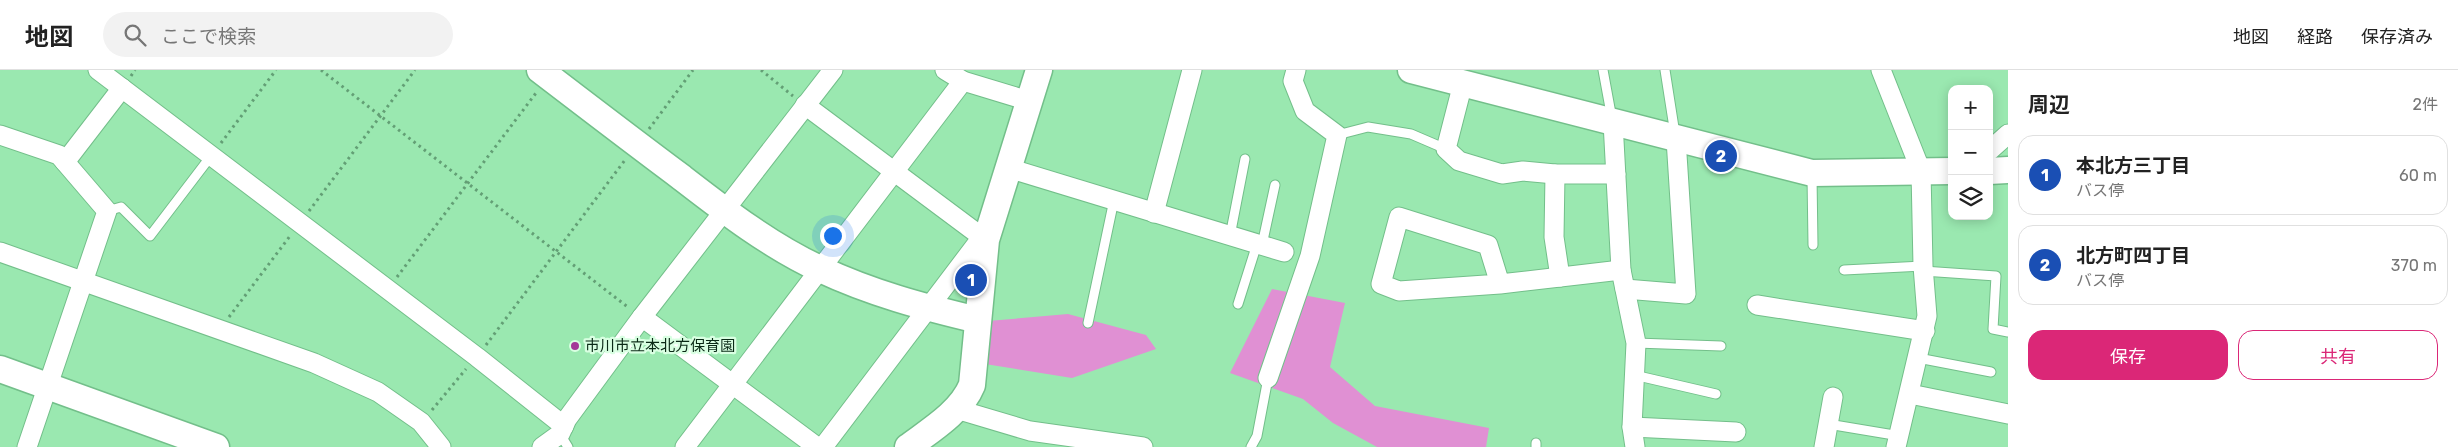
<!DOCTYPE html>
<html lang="ja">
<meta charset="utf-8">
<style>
:root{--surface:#fff;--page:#f2f2f2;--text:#222;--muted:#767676;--line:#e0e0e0;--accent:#db2777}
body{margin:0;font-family:Rubik,"Noto Sans JP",sans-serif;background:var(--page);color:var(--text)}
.controls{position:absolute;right:15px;top:15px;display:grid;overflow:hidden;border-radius:10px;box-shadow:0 2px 12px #0003}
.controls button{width:45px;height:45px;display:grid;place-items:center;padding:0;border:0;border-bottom:1px solid var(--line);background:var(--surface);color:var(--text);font:25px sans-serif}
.you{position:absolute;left:832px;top:165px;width:18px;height:18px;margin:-12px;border:4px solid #fff;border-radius:50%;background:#1a73e8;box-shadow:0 0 0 8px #1a73e833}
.badge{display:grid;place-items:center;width:32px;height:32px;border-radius:50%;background:var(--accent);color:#fff;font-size:16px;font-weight:700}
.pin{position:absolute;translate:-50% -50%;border:2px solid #fff;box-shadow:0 1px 5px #0006}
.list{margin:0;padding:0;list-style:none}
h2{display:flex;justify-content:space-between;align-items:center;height:65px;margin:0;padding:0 20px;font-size:21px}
h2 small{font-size:16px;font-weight:400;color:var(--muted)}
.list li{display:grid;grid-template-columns:32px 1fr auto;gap:15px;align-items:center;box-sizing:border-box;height:80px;margin:0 10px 10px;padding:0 10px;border:1px solid var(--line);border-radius:15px}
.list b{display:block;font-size:19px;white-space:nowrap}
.list p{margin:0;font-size:16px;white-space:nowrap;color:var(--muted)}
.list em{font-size:16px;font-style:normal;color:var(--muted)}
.actions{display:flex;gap:10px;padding:15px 20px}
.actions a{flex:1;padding:11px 0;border:1px solid var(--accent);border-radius:15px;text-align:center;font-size:18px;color:var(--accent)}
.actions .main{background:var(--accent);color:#fff}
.icon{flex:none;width:28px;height:28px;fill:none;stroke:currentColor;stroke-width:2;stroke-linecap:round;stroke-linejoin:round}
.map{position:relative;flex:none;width:2008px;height:377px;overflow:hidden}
header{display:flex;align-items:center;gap:30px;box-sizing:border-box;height:70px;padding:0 25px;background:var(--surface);border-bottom:1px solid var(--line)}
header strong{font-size:24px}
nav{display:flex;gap:28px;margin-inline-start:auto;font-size:18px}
.search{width:350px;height:45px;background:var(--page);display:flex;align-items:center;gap:12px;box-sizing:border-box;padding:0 18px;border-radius:28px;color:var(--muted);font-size:19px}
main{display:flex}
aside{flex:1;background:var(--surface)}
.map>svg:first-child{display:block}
.green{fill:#e090d3}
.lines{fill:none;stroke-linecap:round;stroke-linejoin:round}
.lane-casing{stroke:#73bf8a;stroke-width:11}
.street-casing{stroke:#73bf8a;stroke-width:21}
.secondary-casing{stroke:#73bf8a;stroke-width:29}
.path{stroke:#639f75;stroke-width:3;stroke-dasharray:2.5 4;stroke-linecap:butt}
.lane{stroke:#fff;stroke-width:9}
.street{stroke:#fff;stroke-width:19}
.secondary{stroke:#fff;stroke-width:26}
.poi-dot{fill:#a43898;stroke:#d9ffe2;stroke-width:2}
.labels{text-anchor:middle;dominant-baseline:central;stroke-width:4.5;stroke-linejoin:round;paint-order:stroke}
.poi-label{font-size:15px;fill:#0a2a16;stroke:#d9ffe2;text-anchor:start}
</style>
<header>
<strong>地図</strong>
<div class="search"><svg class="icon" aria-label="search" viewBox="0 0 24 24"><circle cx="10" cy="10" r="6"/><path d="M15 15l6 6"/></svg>ここで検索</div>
<nav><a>地図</a><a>経路</a><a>保存済み</a></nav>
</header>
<main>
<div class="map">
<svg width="2008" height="377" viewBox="0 0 2008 377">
<rect width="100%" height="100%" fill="#9ae8b0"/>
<g class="green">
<polygon points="1272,219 1345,233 1330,297 1375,336 1489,358 1486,377 1377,377 1333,353 1303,329 1230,303"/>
<polygon points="1068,244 1146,265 1156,279 1072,308 985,294 988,251"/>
</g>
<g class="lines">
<defs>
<g id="lane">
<polyline points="1603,0 1612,49"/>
<polyline points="1665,0 1675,64"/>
<polyline points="1337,65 1368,57 1411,64 1446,79"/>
<polyline points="1812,106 1813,175"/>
<polyline points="107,141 121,137 150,166 211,86"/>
<polyline points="1230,166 1245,89"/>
<polyline points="1262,175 1275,115"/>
<polyline points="1844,200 1923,196"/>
<polyline points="1923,201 1996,206 1993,259 2008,262"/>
<polyline points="1238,234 1257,174"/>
<polyline points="1088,253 1114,130"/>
<polyline points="1636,273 1721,276"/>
<polyline points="1918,288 1991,302"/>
<polyline points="1634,305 1716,324"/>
<polyline points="1828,354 1900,366"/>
<polyline points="560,364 568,377"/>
<polyline points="1536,373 1536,377"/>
<polyline points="1251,377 1257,366 1268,308"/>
</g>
<g id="street">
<polyline points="98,0 477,287 564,356"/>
<polyline points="945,0 963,11 1029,31"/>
<polyline points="1881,0 1921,101 1923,196 1927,246 1896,377"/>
<polyline points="1463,13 1446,79 1459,91 1502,104 1523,101 1555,104 1616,104"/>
<polyline points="805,35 986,170"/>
<polyline points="1613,52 1621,200 1636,273 1632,357 1635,377"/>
<polyline points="0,65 59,85 107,141 27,377"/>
<polyline points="1989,81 2008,64"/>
<polyline points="65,92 122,18"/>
<polyline points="1008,98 1284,182"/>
<polyline points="1555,104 1554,167 1560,207"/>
<polyline points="1154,143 1192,0"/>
<polyline points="0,182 314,293 378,322 421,352 441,377"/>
<polyline points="1500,214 1488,175 1399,147 1381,214 1399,221 1500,214 1621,200"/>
<polyline points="1625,219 1686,224 1676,69"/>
<polyline points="1757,235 1925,261"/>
<polyline points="642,247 817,377"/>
<polyline points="1268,308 1310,186 1337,65 1305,41 1293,11 1296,0"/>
<polyline points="1910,324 2008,344"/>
<polyline points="956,339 1030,361 1143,377"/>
<polyline points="1632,357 1736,362"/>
<polyline points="542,377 560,364 567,349 642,247 833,0"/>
<polyline points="685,377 963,11"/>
<polyline points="823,377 982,167"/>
<polyline points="1824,377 1833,327"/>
</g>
<g id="secondary">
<path d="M 540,0 C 587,36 634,72 681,107 C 725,141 770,176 820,199 C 871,223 923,237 978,250"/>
<polyline points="1411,0 1812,103 1952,101"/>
<polyline points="1989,101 2008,100"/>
<polyline points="0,299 216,377"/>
<path d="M 908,377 C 931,360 961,342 972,315 L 986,170 L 1039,0"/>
</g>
</defs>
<use href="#lane" class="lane-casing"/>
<use href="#street" class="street-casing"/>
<use href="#secondary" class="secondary-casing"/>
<g class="path">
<polyline points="321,0 629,238"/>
<polyline points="761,0 793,26"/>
<polyline points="131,6 135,0"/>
<polyline points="649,59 693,0"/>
<polyline points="221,73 276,0"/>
<polyline points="309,141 415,0"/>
<polyline points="397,207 536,23"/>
<polyline points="229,247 290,166"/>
<polyline points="486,275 625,90"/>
<polyline points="432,340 466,299"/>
</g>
<use href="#lane" class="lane"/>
<use href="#street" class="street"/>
<use href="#secondary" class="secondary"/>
</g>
<circle class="poi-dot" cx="575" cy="276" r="5"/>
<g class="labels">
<g class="poi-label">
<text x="585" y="276">市川市立本北方保育園</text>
</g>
</g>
</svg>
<div class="controls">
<button>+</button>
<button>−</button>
<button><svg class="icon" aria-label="layers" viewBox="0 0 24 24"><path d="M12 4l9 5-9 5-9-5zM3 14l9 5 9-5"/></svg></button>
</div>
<div class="you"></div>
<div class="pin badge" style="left:971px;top:210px;background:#1a4fb4">1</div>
<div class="pin badge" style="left:1721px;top:86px;background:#1a4fb4">2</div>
</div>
<aside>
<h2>周辺<small>2件</small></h2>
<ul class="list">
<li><span class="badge" style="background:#1a4fb4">1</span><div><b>本北方三丁目</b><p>バス停</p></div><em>60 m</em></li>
<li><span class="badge" style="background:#1a4fb4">2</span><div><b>北方町四丁目</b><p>バス停</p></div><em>370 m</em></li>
</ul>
<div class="actions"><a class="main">保存</a><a>共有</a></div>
</aside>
</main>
